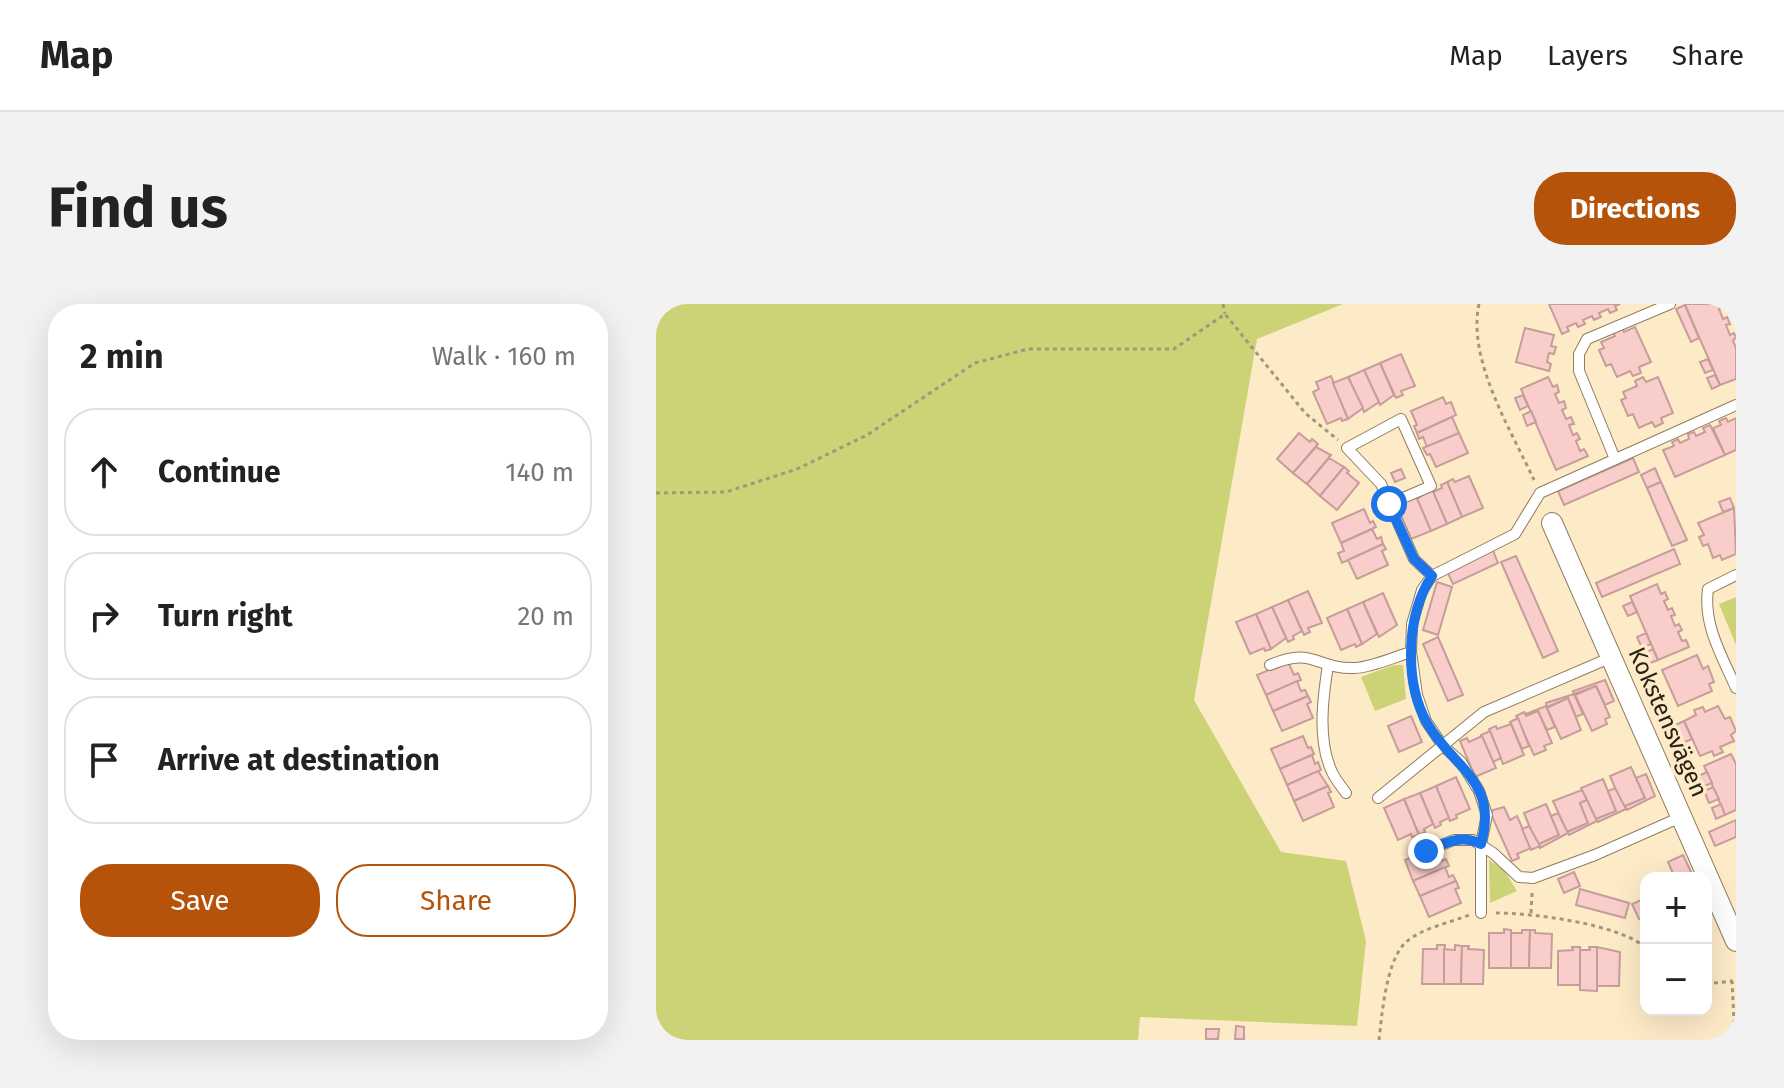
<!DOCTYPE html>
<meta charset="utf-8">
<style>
:root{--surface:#fff;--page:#f2f2f2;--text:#222;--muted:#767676;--line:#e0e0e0;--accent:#b45309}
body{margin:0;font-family:"Fira Sans",sans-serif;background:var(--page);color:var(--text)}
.controls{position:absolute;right:24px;bottom:24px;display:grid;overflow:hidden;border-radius:16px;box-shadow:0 8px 32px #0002}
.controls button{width:72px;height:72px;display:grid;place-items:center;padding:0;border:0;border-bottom:2px solid var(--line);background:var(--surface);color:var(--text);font:40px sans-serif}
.stop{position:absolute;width:24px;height:24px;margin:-18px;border:6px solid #1a73e8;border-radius:50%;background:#fff}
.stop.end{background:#1a73e8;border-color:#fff;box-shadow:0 2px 8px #0008}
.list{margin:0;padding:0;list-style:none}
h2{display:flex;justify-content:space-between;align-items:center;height:104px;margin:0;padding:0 32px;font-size:34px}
h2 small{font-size:26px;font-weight:400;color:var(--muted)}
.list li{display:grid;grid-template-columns:52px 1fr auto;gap:24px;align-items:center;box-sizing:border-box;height:128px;margin:0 16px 16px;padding:0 16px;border:2px solid var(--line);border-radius:32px}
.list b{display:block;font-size:30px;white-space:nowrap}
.list em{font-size:26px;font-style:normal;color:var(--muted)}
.actions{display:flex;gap:16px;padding:24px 32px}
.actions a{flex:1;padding:18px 0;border:2px solid var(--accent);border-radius:32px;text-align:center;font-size:28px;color:var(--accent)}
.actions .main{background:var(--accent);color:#fff}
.icon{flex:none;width:44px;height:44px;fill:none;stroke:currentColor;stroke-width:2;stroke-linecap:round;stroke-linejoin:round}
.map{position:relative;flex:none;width:1080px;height:736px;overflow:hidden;border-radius:32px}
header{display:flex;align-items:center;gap:48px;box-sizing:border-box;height:112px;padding:0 40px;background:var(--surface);border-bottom:2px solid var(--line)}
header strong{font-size:38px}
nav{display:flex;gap:44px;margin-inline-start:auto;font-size:28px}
.intro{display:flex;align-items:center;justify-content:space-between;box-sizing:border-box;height:192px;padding:0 48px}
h1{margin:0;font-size:56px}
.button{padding:20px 36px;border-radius:32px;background:var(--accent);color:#fff;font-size:28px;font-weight:700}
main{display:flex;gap:48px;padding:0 48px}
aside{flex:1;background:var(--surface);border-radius:32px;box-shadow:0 8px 32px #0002}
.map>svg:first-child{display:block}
.green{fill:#ccd376}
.building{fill:#f8cdca;stroke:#c69d9a;stroke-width:2}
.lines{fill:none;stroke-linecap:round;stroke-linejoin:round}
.lane-casing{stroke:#8e7d5e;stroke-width:12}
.street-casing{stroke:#8e7d5e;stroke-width:22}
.path{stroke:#a4967c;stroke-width:3;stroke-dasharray:4 4;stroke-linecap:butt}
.lane{stroke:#fff;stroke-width:10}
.street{stroke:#fff;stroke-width:20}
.route{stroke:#1a73e8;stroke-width:10}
.labels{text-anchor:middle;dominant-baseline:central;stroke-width:7;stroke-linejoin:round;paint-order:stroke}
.street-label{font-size:24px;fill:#282114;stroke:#fdebc8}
</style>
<header>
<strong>Map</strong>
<nav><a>Map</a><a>Layers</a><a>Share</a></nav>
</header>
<div class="intro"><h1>Find us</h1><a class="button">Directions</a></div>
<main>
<aside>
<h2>2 min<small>Walk · 160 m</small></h2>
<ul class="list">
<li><svg class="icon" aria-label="ahead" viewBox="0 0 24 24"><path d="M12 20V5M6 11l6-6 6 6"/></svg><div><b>Continue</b></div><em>140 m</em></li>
<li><svg class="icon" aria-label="right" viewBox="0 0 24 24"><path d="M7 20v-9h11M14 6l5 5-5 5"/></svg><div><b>Turn right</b></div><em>20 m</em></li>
<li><svg class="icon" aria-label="arrive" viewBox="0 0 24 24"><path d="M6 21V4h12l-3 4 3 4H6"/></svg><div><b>Arrive at destination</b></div></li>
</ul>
<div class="actions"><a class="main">Save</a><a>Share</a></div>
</aside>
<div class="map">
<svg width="1080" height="736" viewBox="0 0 1080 736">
<rect width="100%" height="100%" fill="#fdebc8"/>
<g class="green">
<polygon points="0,0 687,0 601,35 538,396 625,548 690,557 710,637 701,722 484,713 482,736 0,736"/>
<polygon points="1080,293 1080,341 1063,300"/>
<polygon points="738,361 747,361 750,395 719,407 705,373"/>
<polygon points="833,556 848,566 861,587 834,599"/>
</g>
<g class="building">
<polygon points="893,0 964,0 959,2 961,6 954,9 952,5 943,9 945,13 938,16 936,12 927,16 929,20 922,23 920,19 911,23 913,27 906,30"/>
<polygon points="1031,0 1065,0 1067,4 1063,5 1067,15 1071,13 1074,20 1070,21 1074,31 1078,29 1080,33 1077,37 1080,44 1080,75 1064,81 1029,1"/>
<polygon points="1029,1 1043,34 1035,38 1020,5"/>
<polygon points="966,23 968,28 979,23 995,58 983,63 985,69 977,72 974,67 961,73 955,60 950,62 943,46 948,44 945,38 959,32 957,27"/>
<polygon points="869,24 898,31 895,42 900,43 898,50 893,49 891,58 895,60 893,67 860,58"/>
<polygon points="745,50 759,82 745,87 747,91 740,94 724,59"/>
<polygon points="1052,55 1057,66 1049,69 1044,58"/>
<polygon points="724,59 738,91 724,101 708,66"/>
<polygon points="708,66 723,98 708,108 692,73"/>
<polygon points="1059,71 1064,81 1056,85 1051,74"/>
<polygon points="675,72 692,115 686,117 685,114 671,120 657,88 663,85 660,78"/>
<polygon points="692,73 707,104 692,115 677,79"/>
<polygon points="892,73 897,83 901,81 903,88 899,90 903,99 908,97 910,104 906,106 910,115 915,113 918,120 913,121 917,131 921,129 924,135 920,137 924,147 928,145 932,152 900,166 865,85"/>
<polygon points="987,73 990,78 1002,73 1017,109 1005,114 1007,119 999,123 996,118 983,124 977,110 972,112 965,96 970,94 967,88 981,82 979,77"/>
<polygon points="867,91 872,102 864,106 859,94"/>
<polygon points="787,93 790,100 795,98 800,111 761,129 758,122 761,121 755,107"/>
<polygon points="875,107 880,118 871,122 867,111"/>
<polygon points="796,113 803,129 771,143 767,133 763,135 761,129"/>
<polygon points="1070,114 1072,118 1080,114 1080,146 1069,151 1057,124 1065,121 1063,117"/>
<polygon points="1054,121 1069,151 1019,173 1007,146 1018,142 1016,138 1022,135 1024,139 1033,135 1032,130 1038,128 1040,132 1049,128 1047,124"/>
<polygon points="643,129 654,138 656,135 662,140 637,169 621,155"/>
<polygon points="803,129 812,149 780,163 774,150 771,151 767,144"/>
<polygon points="660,143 675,151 651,180 637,169"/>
<polygon points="673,154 688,163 664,192 651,180"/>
<polygon points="977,154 983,168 908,201 902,187"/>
<polygon points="688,163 693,167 691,169 703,179 681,206 664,192"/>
<polygon points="999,164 1005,178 991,184 985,171"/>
<polygon points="745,165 749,174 739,178 735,169"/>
<polygon points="813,172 827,204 806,213 791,178 797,175 799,178"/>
<polygon points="791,178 806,213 791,220 777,188 786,184 785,181"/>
<polygon points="1005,178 1031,236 1016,242 991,184"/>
<polygon points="776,185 791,220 775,227 761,195"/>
<polygon points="760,192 775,227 755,235 741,203"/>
<polygon points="1074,194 1078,204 1067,208 1063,198"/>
<polygon points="1078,204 1080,250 1066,256 1064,251 1057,254 1052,240 1047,242 1043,233 1048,231 1042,219"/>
<polygon points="708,205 714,219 717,217 720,223 685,239 676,219"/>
<polygon points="716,225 721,235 725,233 727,240 686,259 682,249 688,247 685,239"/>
<polygon points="727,240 730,245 726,247 732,261 701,275 692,256"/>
<polygon points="836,244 842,259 797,280 790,265"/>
<polygon points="1018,245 1024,260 946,293 940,279"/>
<polygon points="860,252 902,347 887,354 845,258"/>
<polygon points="781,278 796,283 782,331 767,326"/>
<polygon points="1001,280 1005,290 1009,288 1012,295 1008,297 1012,306 1016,304 1019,311 1015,312 1019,322 1023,320 1026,326 1022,328 1026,337 1030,336 1033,343 1002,356 974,292"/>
<polygon points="652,287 666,319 652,324 654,328 648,331 632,296"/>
<polygon points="727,289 741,321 723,333 707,298"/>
<polygon points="632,296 646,327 637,332 638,335 632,338 616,303"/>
<polygon points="707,298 721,330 706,340 691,305"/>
<polygon points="976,298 981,308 972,312 967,302"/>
<polygon points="616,303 630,334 615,345 600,310"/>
<polygon points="691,305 706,340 700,343 699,340 685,346 671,314"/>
<polygon points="600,310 615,345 609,347 608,344 594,350 580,318"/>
<polygon points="990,329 995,340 986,344 981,333"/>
<polygon points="782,333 807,391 792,397 767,340"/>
<polygon points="997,345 1002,356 992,360 988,349"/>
<polygon points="1041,351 1047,365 1052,362 1058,378 1053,380 1056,387 1022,402 1006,366"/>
<polygon points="632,358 638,371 642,369 645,376 610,391 601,371"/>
<polygon points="949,376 958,397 949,401 940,382 918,390 917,387"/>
<polygon points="641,377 645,387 649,386 652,392 617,407 610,391"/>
<polygon points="940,382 954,413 949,415 951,420 936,427 919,391"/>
<polygon points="918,390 927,410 920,413 912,394 891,403 890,399"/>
<polygon points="652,392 655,398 651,400 657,414 626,427 617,407"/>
<polygon points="912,394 925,426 905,435 891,404"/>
<polygon points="890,402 899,423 891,426 882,407 870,412 868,408 870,410"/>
<polygon points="1062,402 1069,415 1074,413 1080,427 1075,431 1078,437 1064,443 1067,448 1058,452 1056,447 1044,452 1028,417 1040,411 1038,406 1047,403 1049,408"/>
<polygon points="882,407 896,439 888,442 890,446 878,451 860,412 868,408 870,412"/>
<polygon points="755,412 766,438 743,448 732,422"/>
<polygon points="862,414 873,442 866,445 854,418"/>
<polygon points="1028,417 1036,435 1027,439 1019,421"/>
<polygon points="855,420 868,451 847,460 833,425 840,422 841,425"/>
<polygon points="834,427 845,454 837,458 825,431"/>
<polygon points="647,432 652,444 655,443 658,450 624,465 615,445"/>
<polygon points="826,432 840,464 819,473 804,437 811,434 813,438"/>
<polygon points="1075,450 1080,460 1080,506 1069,511 1048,462"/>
<polygon points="656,451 659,460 662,458 665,466 631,481 624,465"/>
<polygon points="975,463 989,494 967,503 954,472"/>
<polygon points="662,467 672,482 638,497 631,481"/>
<polygon points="1051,468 1056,479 1046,483 1042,472"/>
<polygon points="990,470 999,492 971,506 969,502 989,494 980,474"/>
<polygon points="800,473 814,505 800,511 801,514 794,517 780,482"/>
<polygon points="947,475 960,507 939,516 925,484"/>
<polygon points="672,482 675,488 672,489 678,503 647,517 638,497"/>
<polygon points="780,482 793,514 784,518 785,521 779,524 764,489"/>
<polygon points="1057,483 1063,495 1053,499 1048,487"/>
<polygon points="959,484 970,505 942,518 940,515 960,507 952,487"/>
<polygon points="926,486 931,496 924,499 932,519 911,528 897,497"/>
<polygon points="764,489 777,520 768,525 769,528 763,531 748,495"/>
<polygon points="748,495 763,531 756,533 755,530 742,536 728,504"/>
<polygon points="931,496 941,517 913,531 911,528 932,519 924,499"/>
<polygon points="890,500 903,531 881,541 868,509"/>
<polygon points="1065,500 1069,511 1060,515 1056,504"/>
<polygon points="848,503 854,516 861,512 875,544 861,550 863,554 856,557 835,510 837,506"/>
<polygon points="902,509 912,529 884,544 883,540 903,531 895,512"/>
<polygon points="1080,516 1080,533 1059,542 1053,528"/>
<polygon points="873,522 884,542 875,546 866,525"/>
<polygon points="780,543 786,557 790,555 793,562 757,577 749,556"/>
<polygon points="1027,551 1036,570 1019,574 1012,558"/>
<polygon points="789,563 793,573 797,571 800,577 764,592 757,577"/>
<polygon points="918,568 924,582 908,589 902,575"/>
<polygon points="800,577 803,584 799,585 805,599 773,613 764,592"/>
<polygon points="924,585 973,599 969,614 920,601"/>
<polygon points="990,594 990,612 983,615 976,600"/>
<polygon points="848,625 855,626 855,664 833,664 833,629 848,629"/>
<polygon points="866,626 874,626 873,664 855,664 855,629 866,629"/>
<polygon points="874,626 879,626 879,629 896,630 895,664 873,664"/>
<polygon points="781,641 789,641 788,680 766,680 767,645 781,645"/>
<polygon points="799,641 806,642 805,680 788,680 788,645 799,646"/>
<polygon points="806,642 813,642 812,645 828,646 827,680 805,680"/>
<polygon points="916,643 924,643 924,681 902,681 902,647 917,646"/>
<polygon points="933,643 941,643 941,687 924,686 924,646 934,646"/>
<polygon points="941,643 964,648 963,682 941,682"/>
<polygon points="580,722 588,723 588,735 579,735"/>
<polygon points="550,725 563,725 562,735 550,735"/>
</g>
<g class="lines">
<defs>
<g id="lane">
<polyline points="959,155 923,67 923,50 931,35 1014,0"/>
<polyline points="733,200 775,182 745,115 691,144 725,180 758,255 776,272"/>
<path d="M 1080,271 L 1052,285 C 1047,321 1066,352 1080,384"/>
<path d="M 614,361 C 658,342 659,365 699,364 C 717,363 738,353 755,348"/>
<path d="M 672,361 C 667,393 661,436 676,468 C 679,475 685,482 690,489"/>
<polyline points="722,494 828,408 956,353"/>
<polyline points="770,547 798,536 817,536 837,549 863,573 877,574 939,551 1025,513"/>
<polyline points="825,609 825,540 831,511 823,487 805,458 787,442 770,417 761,391 755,348 756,320 766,286 776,272 859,230 884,189 1080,101"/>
</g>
<polyline id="street" points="896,219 1080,637"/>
</defs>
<use href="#lane" class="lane-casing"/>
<use href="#street" class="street-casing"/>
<g class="path">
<polyline points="567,0 569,10"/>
<path d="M 823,0 C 811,56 855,126 878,176"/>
<polyline points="0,189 70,188 141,165 211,131 319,59 372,45 518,45 569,10 649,109 682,136"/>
<path d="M 840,609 C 876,609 964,620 990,644"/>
<polyline points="875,609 876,589"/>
<polyline points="1050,680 1076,677"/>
<path d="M 723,736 C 726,710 730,658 749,639 C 765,624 794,619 813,611"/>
<polyline points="1079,736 1076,677 1080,675"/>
</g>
<use href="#lane" class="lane"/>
<use href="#street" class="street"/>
</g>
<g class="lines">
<path class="route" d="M 733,200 L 758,255 L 776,272 C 750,311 748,378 771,419 C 797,465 843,476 825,540 C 805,530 789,539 770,547"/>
</g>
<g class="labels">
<g class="street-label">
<text transform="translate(1012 418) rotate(66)">Kokstensvägen</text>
</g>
</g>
</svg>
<div class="controls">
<button>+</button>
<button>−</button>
</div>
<div class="stop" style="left:733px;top:200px"></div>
<div class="stop end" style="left:770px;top:547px"></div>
</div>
</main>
